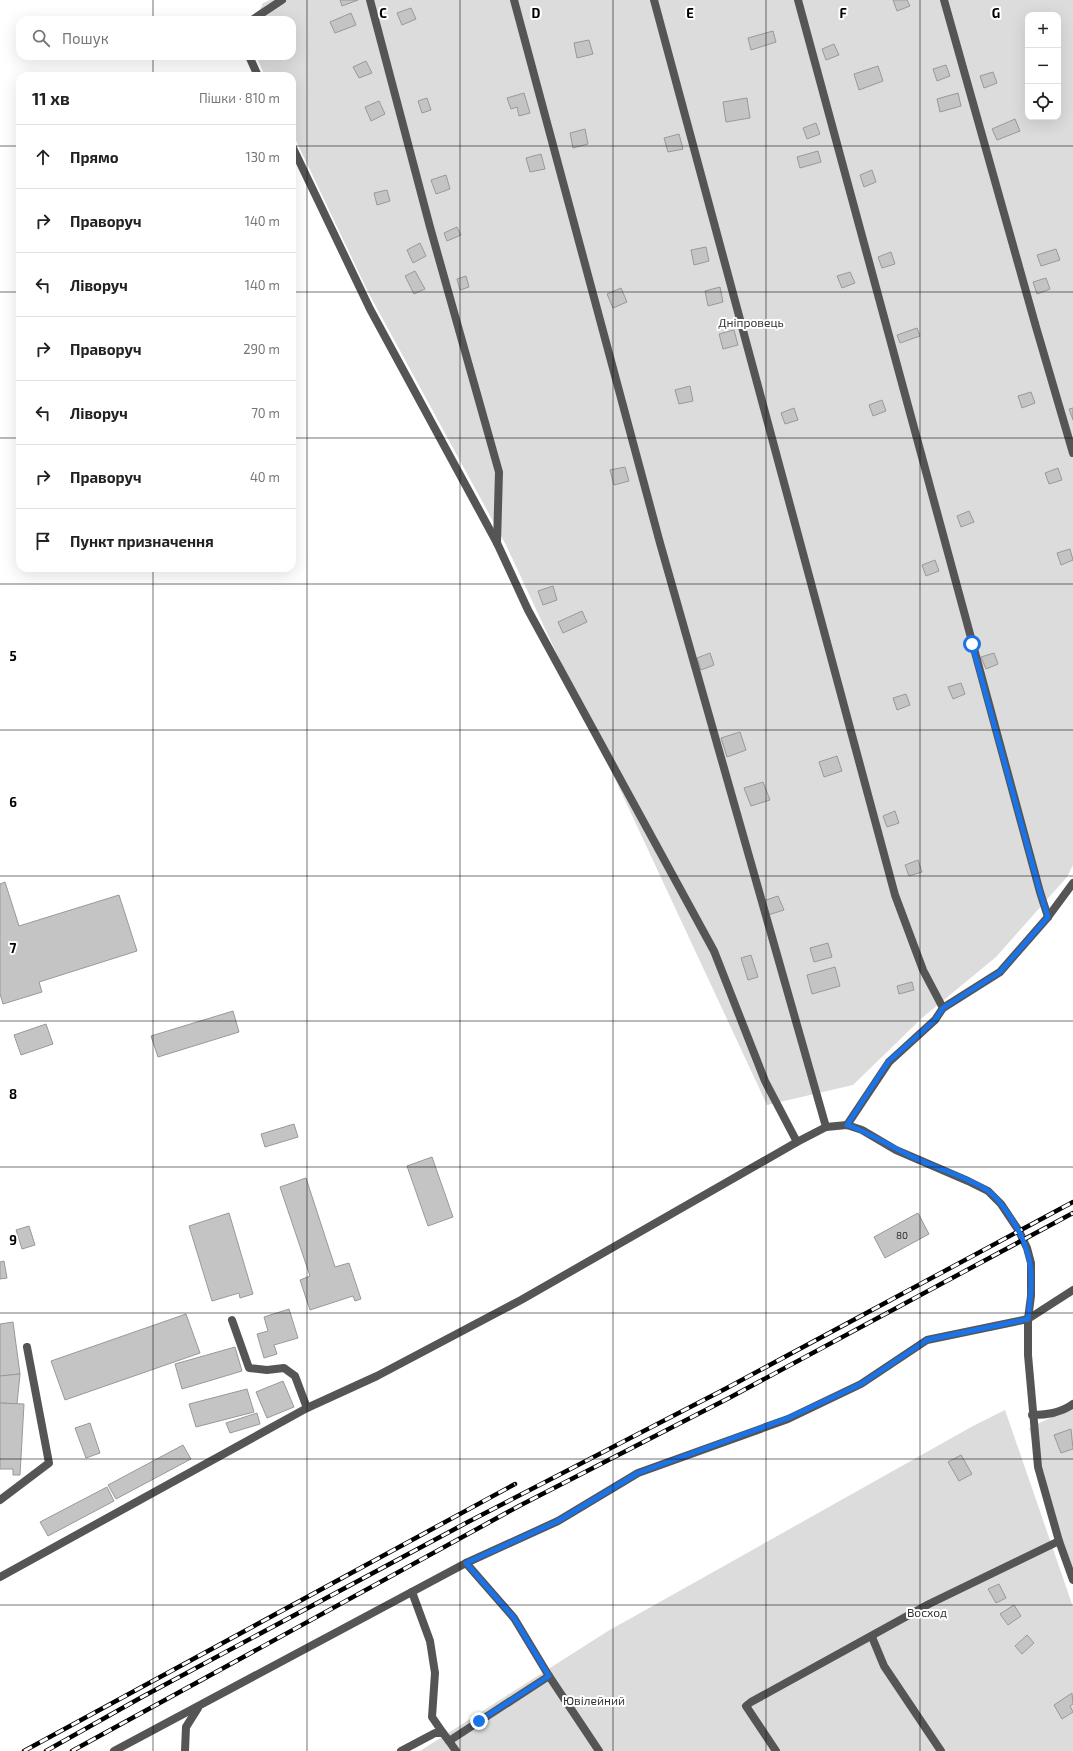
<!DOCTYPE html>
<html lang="uk">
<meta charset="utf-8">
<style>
:root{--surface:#fff;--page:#f6f6f6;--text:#222;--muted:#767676;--line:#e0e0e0}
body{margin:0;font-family:"Exo 2",sans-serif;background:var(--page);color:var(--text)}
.controls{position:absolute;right:12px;top:12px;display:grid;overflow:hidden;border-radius:8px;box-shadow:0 4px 16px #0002}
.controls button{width:36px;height:36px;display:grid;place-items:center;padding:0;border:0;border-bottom:1px solid var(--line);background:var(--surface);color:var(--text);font:20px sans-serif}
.stop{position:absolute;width:12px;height:12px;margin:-9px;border:3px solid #1a73e8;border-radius:50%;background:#fff}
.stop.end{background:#1a73e8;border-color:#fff;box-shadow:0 1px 4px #0008}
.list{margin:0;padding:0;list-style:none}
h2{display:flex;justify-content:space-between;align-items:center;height:52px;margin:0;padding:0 16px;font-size:17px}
h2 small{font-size:13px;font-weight:400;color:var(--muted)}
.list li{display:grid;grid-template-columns:26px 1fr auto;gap:12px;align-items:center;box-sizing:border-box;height:64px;padding:0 16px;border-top:1px solid var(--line)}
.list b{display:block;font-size:15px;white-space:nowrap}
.list em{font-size:13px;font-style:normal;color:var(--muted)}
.icon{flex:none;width:22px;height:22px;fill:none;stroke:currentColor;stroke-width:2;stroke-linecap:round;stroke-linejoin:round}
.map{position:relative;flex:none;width:1073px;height:1751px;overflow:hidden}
.search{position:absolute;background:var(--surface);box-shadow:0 4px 16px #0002;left:16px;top:16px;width:280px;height:44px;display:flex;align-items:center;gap:10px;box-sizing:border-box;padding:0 14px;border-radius:12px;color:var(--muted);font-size:15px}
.panel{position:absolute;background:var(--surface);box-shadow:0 4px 16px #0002;left:16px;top:72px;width:280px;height:500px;border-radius:12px}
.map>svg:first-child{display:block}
.green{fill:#dcdcdc;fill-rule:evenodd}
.building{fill:#c4c4c4;stroke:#999}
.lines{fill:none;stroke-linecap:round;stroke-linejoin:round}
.service{stroke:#555;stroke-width:8}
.minor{stroke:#555;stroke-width:8}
.tertiary{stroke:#555;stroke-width:8}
.rail-casing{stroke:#000;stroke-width:4.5}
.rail{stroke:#fff;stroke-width:3;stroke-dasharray:9;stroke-linecap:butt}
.route{stroke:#1a73e8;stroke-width:5}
.grid{fill:none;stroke:#000;stroke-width:1;stroke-opacity:0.55}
.labels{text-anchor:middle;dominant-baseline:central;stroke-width:4;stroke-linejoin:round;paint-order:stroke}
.number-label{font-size:10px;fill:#313131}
.park-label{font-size:12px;fill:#333;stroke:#fff}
.grid-label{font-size:13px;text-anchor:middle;font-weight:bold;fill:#000;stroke:#fff;stroke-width:4;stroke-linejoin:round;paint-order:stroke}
</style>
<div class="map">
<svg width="1073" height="1751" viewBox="0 0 1073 1751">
<rect width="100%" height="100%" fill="#fff"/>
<g class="green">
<path d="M 270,0 L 1073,0 L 1073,865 L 1067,877 L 996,957 L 922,1018 L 853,1085 L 767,1105 L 506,545 L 368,292 L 292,132 L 292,76 L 265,76 L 256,56 L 292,56 L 292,20 L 255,20 L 263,3 ZM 1028,15 L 1058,15 L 1058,117 L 1028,117 Z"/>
<polygon points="1073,1407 1073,1571 1042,1482 1029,1428"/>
<polygon points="1005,1410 1073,1607 1073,1751 420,1751 608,1631 973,1426"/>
</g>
<g class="building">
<polygon points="340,0 358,0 342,6"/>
<polygon points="893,0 907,0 910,6 897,11"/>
<polygon points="411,8 416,19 402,25 397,13"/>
<polygon points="351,13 356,25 335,33 330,22"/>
<polygon points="773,31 776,42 751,50 748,38"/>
<polygon points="589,40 593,54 577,58 574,43"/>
<polygon points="834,44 839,55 826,60 822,49"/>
<polygon points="366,61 372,73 359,78 353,67"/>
<polygon points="946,65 950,76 937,81 933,69"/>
<polygon points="878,66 883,81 859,90 854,74"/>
<polygon points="993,72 997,83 984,88 980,76"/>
<polygon points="524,93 530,113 519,116 517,107 511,109 507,98"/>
<polygon points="958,93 961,106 940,112 937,99"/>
<polygon points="427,98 431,110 422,113 418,101"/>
<polygon points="747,98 750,118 726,122 723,102"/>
<polygon points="379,101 385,114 371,121 365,107"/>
<polygon points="1015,119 1020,131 997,140 992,129"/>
<polygon points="816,123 820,134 807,139 803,128"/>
<polygon points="585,129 588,144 573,148 570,133"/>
<polygon points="679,134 683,149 668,152 664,138"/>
<polygon points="818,151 821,162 800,168 797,157"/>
<polygon points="541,154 545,169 530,172 526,158"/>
<polygon points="872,170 876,182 864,187 860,175"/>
<polygon points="446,175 450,189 436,194 431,180"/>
<polygon points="387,190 390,201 377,205 374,193"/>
<polygon points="457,227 461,235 447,241 444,233"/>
<polygon points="420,243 426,256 413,263 407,250"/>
<polygon points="706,247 709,261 694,265 691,250"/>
<polygon points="1056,249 1060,260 1041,266 1037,255"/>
<polygon points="891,252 895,264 882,268 878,257"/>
<polygon points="415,271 425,289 414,294 405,276"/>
<polygon points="850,272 855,283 842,288 837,276"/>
<polygon points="466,276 469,287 460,290 457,279"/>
<polygon points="1046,278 1050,289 1037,294 1033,282"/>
<polygon points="720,287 723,302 708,306 705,291"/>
<polygon points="621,288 627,302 613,308 607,294"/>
<polygon points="917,328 920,336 900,343 897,335"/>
<polygon points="734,330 738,345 723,349 719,334"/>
<polygon points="690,386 693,401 679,404 675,390"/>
<polygon points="1031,392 1035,403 1022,408 1018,396"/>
<polygon points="882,400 886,411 873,416 869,405"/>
<polygon points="794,408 798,420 785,424 781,413"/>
<polygon points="1073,408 1073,420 1069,409"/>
<polygon points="625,467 629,481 614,485 610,470"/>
<polygon points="1058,468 1062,480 1049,484 1045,473"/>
<polygon points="969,511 974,522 961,527 957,516"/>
<polygon points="1070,549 1073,560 1061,565 1057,553"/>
<polygon points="935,560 939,571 926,576 922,565"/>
<polygon points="553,586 557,600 543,605 538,591"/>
<polygon points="582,611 587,622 563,633 558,622"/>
<polygon points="710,653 714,665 701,670 697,658"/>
<polygon points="994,653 998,664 986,669 981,657"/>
<polygon points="961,683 965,694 953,699 948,687"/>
<polygon points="906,694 910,705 897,710 893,698"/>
<polygon points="740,732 746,750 727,757 721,738"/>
<polygon points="837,756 842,771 824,777 819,762"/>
<polygon points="763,782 770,800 751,806 744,788"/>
<polygon points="895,811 899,823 887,827 883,816"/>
<polygon points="918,860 922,872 909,876 905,865"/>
<polygon points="5,882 19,926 119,895 137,951 39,982 42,992 3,1004 0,994 0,884"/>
<polygon points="778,896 784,910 768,915 763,901"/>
<polygon points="828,943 832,957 814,962 810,948"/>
<polygon points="751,955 758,977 748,980 741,958"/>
<polygon points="835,967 840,986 812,994 807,975"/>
<polygon points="912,982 914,990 899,994 897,986"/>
<polygon points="233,1011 239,1032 158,1057 151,1036"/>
<polygon points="46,1024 53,1044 21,1055 14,1035"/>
<polygon points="294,1124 298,1137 265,1147 261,1134"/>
<polygon points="432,1157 453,1217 428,1226 407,1166"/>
<polygon points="306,1178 335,1267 349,1263 361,1299 355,1301 353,1296 310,1310 300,1280 310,1276 280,1187"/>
<polygon points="229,1213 253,1294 240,1298 239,1293 212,1301 189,1226"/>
<polygon points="918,1213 929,1234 885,1258 874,1237"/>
<polygon points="29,1226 35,1245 22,1249 16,1230"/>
<polygon points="4,1261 7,1278 0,1279 0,1262"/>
<polygon points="289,1309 298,1338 274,1345 277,1354 264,1358 257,1334 268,1331 264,1317"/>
<polygon points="186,1314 200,1353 65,1400 51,1361"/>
<polygon points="13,1322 20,1374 0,1376 0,1324"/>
<polygon points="235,1347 242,1371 182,1389 175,1364"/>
<polygon points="20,1374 17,1404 0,1403 0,1376"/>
<polygon points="283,1381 294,1407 267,1418 256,1392"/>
<polygon points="247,1389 254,1412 196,1427 189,1404"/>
<polygon points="0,1403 24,1404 20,1475 13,1475 13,1469 0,1469"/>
<polygon points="257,1413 260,1424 230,1433 226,1423"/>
<polygon points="90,1423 100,1453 86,1458 75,1428"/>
<polygon points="1071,1429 1073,1449 1061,1453 1054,1435"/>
<polygon points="183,1445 191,1459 116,1499 108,1485"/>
<polygon points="961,1455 972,1474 959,1481 948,1462"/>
<polygon points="107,1487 114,1501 48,1536 40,1522"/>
<polygon points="999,1584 1006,1598 996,1603 988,1589"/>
<polygon points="1014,1605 1021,1616 1008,1625 1000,1614"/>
<polygon points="1027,1635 1034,1643 1022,1654 1015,1646"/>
<polygon points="1072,1693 1073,1704 1070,1706 1073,1712 1062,1719 1054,1705"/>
</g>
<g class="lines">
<g class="service">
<polyline points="370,0 430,227 499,472 497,543"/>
<polyline points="514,0 660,543 826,1127"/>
<polyline points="654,0 895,895 923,970 943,1008"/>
<polyline points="798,0 1040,892 1048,917"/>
<polyline points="944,0 1036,327 1073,453"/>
<polyline points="232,1320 249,1368 267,1370 284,1368 295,1376 307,1408"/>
<path d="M 1032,1415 C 1047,1415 1061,1413 1073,1404"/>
<polyline points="0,1500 49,1463 27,1347"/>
<polyline points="466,1563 514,1618 549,1676 599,1751"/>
<polyline points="412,1592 430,1641 435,1673 432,1717 443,1733"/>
<polyline points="872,1637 884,1666 941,1751"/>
<polyline points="449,1741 456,1751"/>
<polyline points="114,1751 466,1563 558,1521 638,1473 788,1419 861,1384 927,1340 1028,1319 1073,1290"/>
<polyline points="185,1751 186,1727 198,1708"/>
<polyline points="401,1751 435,1733 443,1733 449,1741 549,1676"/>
<polyline points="776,1751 746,1706 751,1702 929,1604 1059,1541"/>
</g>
<g class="minor">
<polyline points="252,20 282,0"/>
<polyline points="249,56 258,76"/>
<polyline points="292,146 370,309 497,543 528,610 714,951 765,1081 797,1142"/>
<polyline points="847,1125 889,1062 935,1020 943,1008 1000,972 1048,917 1073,883"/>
</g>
<polyline class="tertiary" points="0,1577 307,1408 377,1376 521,1300 797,1142 826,1127 847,1125 862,1130 896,1150 968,1181 988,1191 1001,1204 1019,1231 1027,1248 1031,1263 1031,1296 1028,1319 1028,1355 1038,1467 1059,1541 1073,1580"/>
<defs>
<g id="rail">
<polyline points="24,1751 515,1484"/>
<polyline points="46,1751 142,1697 466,1523 725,1389 1073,1202"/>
<polyline points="72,1751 519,1506 729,1398 1073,1213"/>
</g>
</defs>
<use href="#rail" class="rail-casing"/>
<use href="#rail" class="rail"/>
</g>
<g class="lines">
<path class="route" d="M 479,1721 L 549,1676 L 514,1618 L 466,1563 L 558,1521 L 638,1473 L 788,1418 L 861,1384 L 927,1340 L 1028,1319 C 1033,1275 1035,1253 1009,1215 C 1003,1206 996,1196 987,1190 C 965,1176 938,1169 915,1158 C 892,1148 871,1133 847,1125 L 888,1062 L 935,1020 L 943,1008 L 1000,972 L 1048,917 L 1040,892 L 972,644"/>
</g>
<path class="grid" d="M 153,0 L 153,20M 307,0 L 307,1751M 460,0 L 460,1751M 613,0 L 613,1751M 766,0 L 766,1751M 920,0 L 920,1751M 153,56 L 153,76M 0,146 L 20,146M 292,146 L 1073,146M 0,292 L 20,292M 292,292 L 1073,292M 0,438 L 20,438M 292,438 L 1073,438M 153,568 L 153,1751M 0,584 L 1073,584M 0,730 L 1073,730M 0,876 L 1073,876M 0,1021 L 1073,1021M 0,1167 L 1073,1167M 0,1313 L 1073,1313M 0,1459 L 1073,1459M 0,1605 L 1073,1605"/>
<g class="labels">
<g class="number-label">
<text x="902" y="1235">80</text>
</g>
<g class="park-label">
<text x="751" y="322">Дніпровець</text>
<text x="927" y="1612">Восход</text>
<text x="594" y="1700">Ювілейний</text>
</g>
</g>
<g class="grid-label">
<text x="383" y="18">C</text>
<text x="536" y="18">D</text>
<text x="690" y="18">E</text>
<text x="843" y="18">F</text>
<text x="996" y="18">G</text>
<text x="13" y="661">5</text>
<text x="13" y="807">6</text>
<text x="13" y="953">7</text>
<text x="13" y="1099">8</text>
<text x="13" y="1245">9</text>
</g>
</svg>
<div class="controls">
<button>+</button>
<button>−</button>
<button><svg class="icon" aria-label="locate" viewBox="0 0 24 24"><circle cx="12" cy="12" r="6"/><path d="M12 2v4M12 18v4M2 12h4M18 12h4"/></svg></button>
</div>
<div class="stop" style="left:972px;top:644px"></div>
<div class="stop end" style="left:479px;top:1721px"></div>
<div class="search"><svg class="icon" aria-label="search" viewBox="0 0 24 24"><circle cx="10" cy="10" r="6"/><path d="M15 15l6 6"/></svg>Пошук</div>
<section class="panel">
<h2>11 хв<small>Пішки · 810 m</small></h2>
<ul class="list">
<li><svg class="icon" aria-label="ahead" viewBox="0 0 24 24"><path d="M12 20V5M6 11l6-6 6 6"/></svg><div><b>Прямо</b></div><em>130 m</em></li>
<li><svg class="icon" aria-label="right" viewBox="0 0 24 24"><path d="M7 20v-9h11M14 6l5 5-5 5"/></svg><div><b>Праворуч</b></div><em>140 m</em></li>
<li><svg class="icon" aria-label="left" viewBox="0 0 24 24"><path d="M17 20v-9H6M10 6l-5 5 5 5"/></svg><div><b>Ліворуч</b></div><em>140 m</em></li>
<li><svg class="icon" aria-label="right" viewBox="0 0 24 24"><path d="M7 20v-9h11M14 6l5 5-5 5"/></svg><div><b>Праворуч</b></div><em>290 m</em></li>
<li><svg class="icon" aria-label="left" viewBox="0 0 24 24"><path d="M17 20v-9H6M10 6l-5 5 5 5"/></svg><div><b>Ліворуч</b></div><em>70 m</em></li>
<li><svg class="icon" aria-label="right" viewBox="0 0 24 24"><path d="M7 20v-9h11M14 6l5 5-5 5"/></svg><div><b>Праворуч</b></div><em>40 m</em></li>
<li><svg class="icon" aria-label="arrive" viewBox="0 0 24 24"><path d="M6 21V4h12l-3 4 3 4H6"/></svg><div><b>Пункт призначення</b></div></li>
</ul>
</section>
</div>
